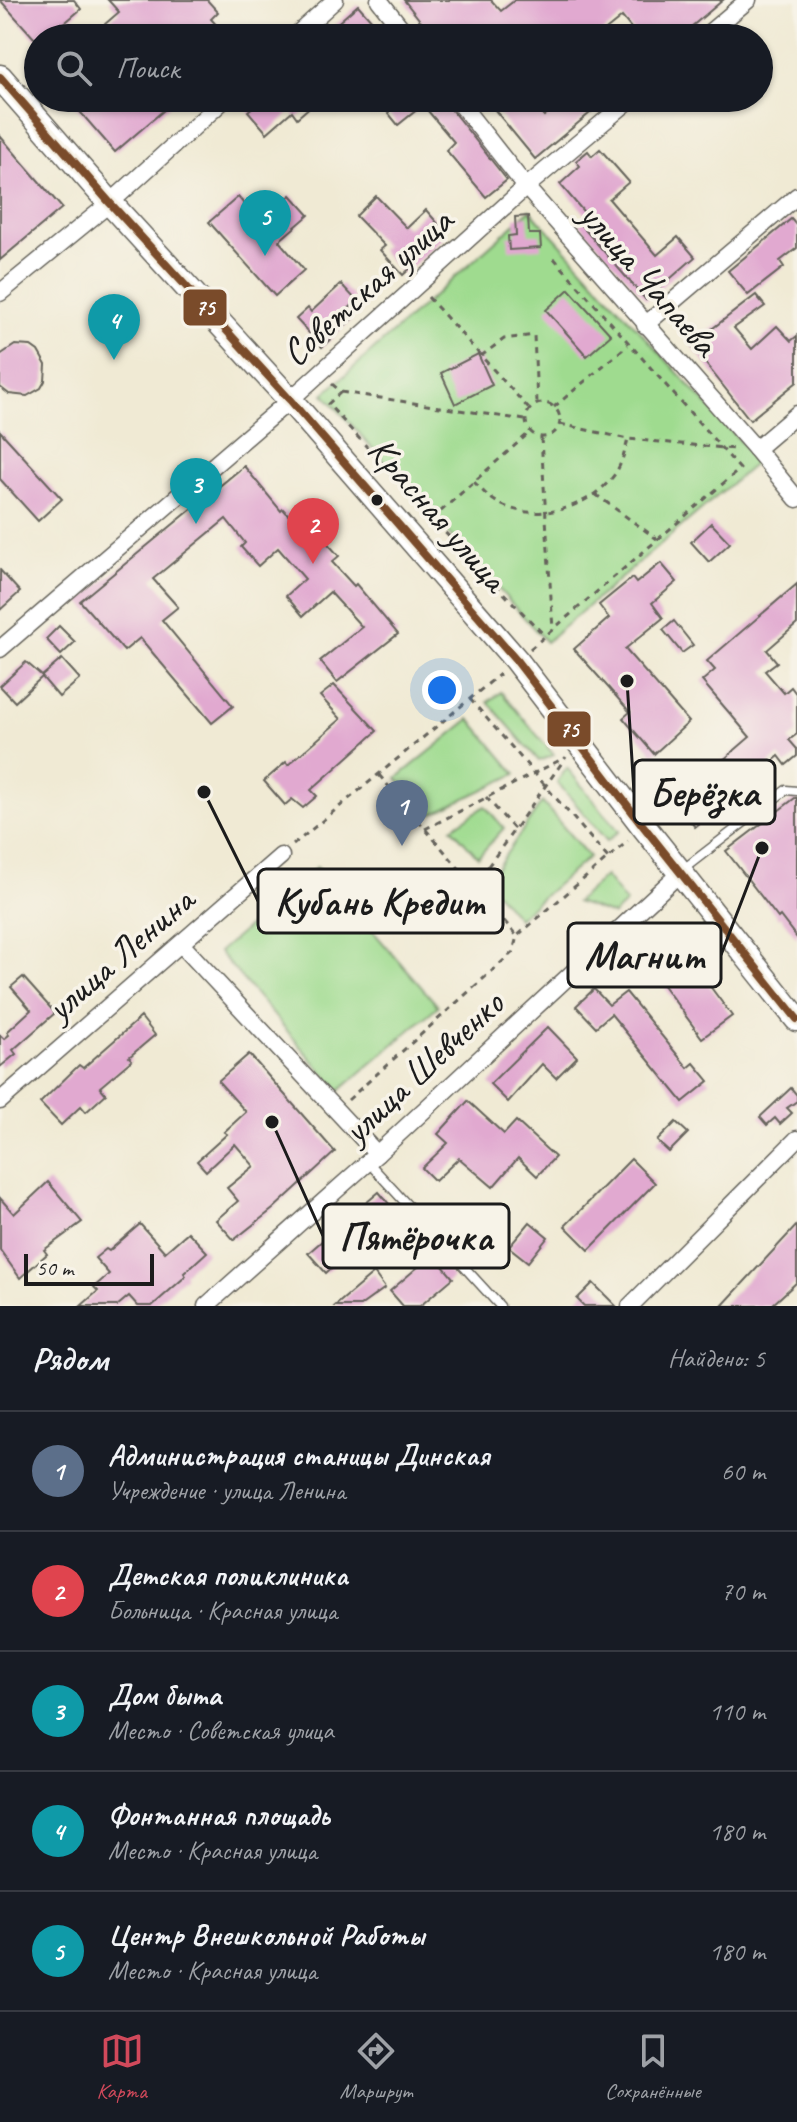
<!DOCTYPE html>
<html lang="ru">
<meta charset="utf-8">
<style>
:root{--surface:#171b24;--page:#20242c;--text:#f1f3f6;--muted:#9ea1a6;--line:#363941;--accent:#d1495b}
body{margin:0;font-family:Caveat,sans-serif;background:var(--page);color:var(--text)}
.scale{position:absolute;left:24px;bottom:20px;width:130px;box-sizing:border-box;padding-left:8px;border:4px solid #1c1c1c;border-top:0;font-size:22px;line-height:28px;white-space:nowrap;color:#1c1c1c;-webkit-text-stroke:6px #f7f3e8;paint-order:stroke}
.you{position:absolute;left:442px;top:690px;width:28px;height:28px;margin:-20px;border:6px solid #fff;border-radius:50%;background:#1a73e8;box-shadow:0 0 0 12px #1a73e833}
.badge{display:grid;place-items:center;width:52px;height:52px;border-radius:50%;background:var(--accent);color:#fff;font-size:26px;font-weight:700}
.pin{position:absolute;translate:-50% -66px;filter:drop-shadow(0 2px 4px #0008)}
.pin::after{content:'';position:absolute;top:42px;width:28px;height:24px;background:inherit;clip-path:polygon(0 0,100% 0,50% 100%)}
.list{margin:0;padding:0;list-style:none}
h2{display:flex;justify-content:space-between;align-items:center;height:104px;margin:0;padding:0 32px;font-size:34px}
h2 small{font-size:26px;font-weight:400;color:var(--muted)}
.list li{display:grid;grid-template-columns:52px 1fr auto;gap:24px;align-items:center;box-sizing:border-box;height:120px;padding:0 32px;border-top:2px solid var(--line)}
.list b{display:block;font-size:30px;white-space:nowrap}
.list p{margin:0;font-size:26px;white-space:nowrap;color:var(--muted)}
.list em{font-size:26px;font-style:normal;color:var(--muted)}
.icon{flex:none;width:44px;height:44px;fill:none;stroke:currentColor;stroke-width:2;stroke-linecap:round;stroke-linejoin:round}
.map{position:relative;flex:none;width:797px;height:1306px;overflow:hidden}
.search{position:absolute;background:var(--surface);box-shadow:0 2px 6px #0004;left:24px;right:24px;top:24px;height:88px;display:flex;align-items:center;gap:20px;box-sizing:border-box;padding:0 28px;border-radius:44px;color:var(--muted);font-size:30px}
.sheet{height:704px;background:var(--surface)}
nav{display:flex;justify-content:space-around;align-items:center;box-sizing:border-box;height:112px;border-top:2px solid var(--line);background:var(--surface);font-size:22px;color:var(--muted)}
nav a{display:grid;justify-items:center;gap:4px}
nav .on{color:var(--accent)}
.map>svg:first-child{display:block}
.green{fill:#9fdb8f;stroke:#5e7c56;stroke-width:2}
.building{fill:#e1a9d0}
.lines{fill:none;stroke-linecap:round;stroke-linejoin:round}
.lane-casing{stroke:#66645c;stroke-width:11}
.street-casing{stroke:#66645c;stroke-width:19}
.primary-casing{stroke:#66645c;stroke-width:27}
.path{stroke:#66645c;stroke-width:3;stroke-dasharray:6 6;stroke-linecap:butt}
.lane{stroke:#fff;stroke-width:8}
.street{stroke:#fff;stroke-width:16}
.primary{stroke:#fff;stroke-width:24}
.bus-1-casing{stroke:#f7f3e8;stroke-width:14}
.bus-1{stroke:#7a4b2a;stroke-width:8}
.bus-dot{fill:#1c1c1c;stroke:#f7f3e8;stroke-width:3}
.labels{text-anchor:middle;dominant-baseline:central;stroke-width:7;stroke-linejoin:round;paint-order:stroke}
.street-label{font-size:38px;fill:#1c1c1c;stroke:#f7f3e8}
.leader{fill:none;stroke:#1c1c1c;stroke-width:3}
.callout-dot{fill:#1c1c1c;stroke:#f7f3e8;stroke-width:3}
.callout{fill:#f7f3e8;stroke:#1c1c1c;stroke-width:3}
.callout-label{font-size:40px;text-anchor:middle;font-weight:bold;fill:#1c1c1c}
.line-badge{stroke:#f7f3e8;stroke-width:3}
.badge-label{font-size:22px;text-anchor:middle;font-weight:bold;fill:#fff}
</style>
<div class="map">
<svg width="797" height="1306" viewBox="0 0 797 1306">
<rect width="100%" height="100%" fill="#f7f3e8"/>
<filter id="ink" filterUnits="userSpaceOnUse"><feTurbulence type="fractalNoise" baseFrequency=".0125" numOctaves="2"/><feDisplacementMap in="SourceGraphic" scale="16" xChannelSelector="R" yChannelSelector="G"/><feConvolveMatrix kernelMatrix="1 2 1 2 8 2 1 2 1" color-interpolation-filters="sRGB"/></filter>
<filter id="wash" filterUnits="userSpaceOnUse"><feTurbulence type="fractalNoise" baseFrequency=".006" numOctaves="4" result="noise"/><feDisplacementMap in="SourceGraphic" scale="32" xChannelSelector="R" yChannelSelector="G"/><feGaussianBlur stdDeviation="1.8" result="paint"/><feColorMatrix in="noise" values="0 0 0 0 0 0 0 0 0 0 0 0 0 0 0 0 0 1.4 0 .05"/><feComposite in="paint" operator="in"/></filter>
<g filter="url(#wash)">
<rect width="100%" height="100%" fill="#f0ead4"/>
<g class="green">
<polygon points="530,210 758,461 546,642 324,394"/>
<polygon points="501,692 554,755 539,761 488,702"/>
<polygon points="470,719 516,774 428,816 397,778"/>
<polygon points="567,768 619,831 607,841 557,782"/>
<polygon points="542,802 589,857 518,918 487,882"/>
<polygon points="485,806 504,828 478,857 452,828"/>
<polygon points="317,867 438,1006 339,1091 219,952"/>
<polygon points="605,876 626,903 613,915 576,902"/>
</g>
<g id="blocks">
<g class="building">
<polygon points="0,0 74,0 81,9 47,38 34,38"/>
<polygon points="108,0 207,0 218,12 211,19 228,38 89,38 119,12"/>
<polygon points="404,0 491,0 501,11 515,0 723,0 678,38 639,38 622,17 596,38 434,38"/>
<polygon points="358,5 387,38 324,38 334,29 333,27"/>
<polygon points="68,98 178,98 115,152"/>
<polygon points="263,98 320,98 297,118 292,111 267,133 248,111"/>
<polygon points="376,98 442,98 507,180 486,197 446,150 454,142 423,105 398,125"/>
<polygon points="485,98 528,98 544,116 565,98 608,98 535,159"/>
<polygon points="0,136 62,208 0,260"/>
<polygon points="600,149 629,182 609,199 657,255 678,237 695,257 646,300 580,224 588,217 560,184 580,166 576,161 588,151 592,156"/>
<polygon points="291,195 309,215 279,241 304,270 275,296 209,222 238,197 260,222"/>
<polygon points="376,196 407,228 426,210 447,234 403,275 380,250 385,246 356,216"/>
<polygon points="528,216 529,234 540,234 541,248 509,250 508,236 516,235 515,217"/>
<polygon points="791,219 797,226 797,248 780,261 784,267 748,295 728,271"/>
<polygon points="341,284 357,301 345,312 352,319 322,347 296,319 308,308 311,312"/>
<polygon points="569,289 611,335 587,356 546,310"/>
<polygon points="756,295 765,306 734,328 752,349 777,326 791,341 797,336 797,382 750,420 691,345"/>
<polygon points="15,345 31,346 38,351 46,365 45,381 41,388 27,396 9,394 0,387 0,355"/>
<polygon points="478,354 492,385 455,404 441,373"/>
<polygon points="0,431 62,499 38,521 0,479"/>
<polygon points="244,466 281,511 283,509 297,524 305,518 339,556 332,562 354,586 356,584 398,634 337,682 320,661 362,627 330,592 303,616 286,596 305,579 278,548 258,566 241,547 245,543 226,519 153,579 178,607 162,620 233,706 212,723 140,638 124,651 80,601"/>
<polygon points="711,523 730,543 709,562 691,542"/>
<polygon points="661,563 677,582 652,603 663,618 625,649 689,722 654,754 623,718 630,712 574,649 609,618 599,605 632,578 636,583"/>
<polygon points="0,570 20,592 0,610"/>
<polygon points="797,584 797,624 767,650 777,662 765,671 784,693 791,687 797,695 797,734 789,740 797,749 797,756 786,765 779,756 695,827 670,796 691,779 684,770 696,760 707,774 750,737 702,681 715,670 707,661"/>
<polygon points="674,621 693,645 682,653 663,630"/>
<polygon points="59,626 75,642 61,655 46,639"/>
<polygon points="62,659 80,679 59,697 42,677 15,702 0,686 26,662 42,676"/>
<polygon points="334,685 377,731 311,790 317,796 303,808 292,799 285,805 264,781 286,762 288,765 341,719 320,696"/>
<polygon points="795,798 797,798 797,938 780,916 778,918 726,851"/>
<polygon points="681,947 732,1016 702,1038 651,969"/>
<polygon points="23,977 55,1013 13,1050 16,1054 0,1067 0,1035 4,1039 9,1035 7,1032 31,1010 11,987"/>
<polygon points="594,989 609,1005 626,992 688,1068 694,1063 709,1081 683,1102 611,1014 596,1027 576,1006"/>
<polygon points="141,1017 155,1035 129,1057 132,1060 100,1087 106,1094 86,1112 81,1106 61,1125 40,1103 79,1065 83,1068"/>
<polygon points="548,1027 577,1057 556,1078 542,1064 508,1102 490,1084"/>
<polygon points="249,1054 335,1152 273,1209 234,1240 216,1220 238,1201 227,1188 254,1166 235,1144 206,1171 197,1161 227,1134 224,1132 246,1112 218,1081"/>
<polygon points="791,1088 797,1095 797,1101 787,1108 792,1113 780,1124 775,1118 767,1125 760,1117"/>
<polygon points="468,1101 504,1134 516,1121 555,1157 537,1176 518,1158 493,1187 459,1158 435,1181 422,1168 448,1143 438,1134"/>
<polygon points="676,1122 688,1133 669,1152 657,1141"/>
<polygon points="631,1159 655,1183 589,1250 565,1226"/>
<polygon points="48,1182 82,1222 44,1250 47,1254 20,1278 0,1250 0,1198 14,1214"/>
<polygon points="379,1192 400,1217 381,1232 360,1208"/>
<polygon points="530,1222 548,1237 528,1262 509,1247"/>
<polygon points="140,1224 165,1252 188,1232 207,1252 184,1273 186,1276 152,1306 138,1306 129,1296 117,1306 81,1306 98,1291 94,1287 109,1274 95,1258 106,1249 109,1251"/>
<polygon points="797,1225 797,1282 771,1306 722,1306"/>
<polygon points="322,1241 339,1261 326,1273 308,1253"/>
<polygon points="433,1254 453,1278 420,1306 403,1306 390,1291"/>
<polygon points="374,1273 385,1288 360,1306 335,1306"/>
<polygon points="593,1283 616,1306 584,1306 577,1299"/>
</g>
</g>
</g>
<g filter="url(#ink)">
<use href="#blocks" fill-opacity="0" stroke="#66645c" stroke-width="2"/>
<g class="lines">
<defs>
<g id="lane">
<polyline points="681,871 786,790 797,791"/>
<polyline points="368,1162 500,1306"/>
</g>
<g id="street">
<polyline points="379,0 409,38"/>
<polyline points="293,38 335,0"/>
<polyline points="703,38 748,0"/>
<polyline points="456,98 526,187 756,449 797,499"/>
<polyline points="0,293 110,203 226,98"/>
<polyline points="645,325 797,196"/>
<polyline points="756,449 797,414"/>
<polyline points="0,649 290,400 526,187 632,98"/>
<polyline points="181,944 377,1154"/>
<polyline points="0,1101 281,856"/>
<polyline points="206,1306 377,1154 681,872"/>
<polyline points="630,1306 797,1139"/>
</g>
<polyline id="primary" points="0,77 110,203 290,400 516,660 644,827 797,1019"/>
</defs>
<use href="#lane" class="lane-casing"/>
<use href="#street" class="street-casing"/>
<use href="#primary" class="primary-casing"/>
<g class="path">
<polyline points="428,297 529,409"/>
<polyline points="481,356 504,339 534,335 537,403"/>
<polyline points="332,384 341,392 525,420"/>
<polyline points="341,392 328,404 432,519 545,636"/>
<circle cx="543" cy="420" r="17"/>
<polyline points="554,407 628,345"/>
<polyline points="560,424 628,439 734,449"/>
<polyline points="541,438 553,630"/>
<path d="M 474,482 C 480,488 486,495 492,499 C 530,526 589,510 615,474 C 622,463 625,451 628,439"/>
<polyline points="595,494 657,539"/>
<polyline points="432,519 530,432"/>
<polyline points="530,649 740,469 552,256"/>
<polyline points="470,699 608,858"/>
<polyline points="379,775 517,936"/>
<polyline points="486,797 514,829"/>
<polyline points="425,829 564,758"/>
<polyline points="293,845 500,674"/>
<polyline points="474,886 566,757"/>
<polyline points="348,1100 513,952 517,936 628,841"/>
</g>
<use href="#lane" class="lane"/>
<use href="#street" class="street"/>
<use href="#primary" class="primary"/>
<defs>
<polyline id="bus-1" points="0,77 110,203 290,400 516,660 644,827 797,1019"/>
</defs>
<use href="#bus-1" class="bus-1-casing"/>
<use href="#bus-1" class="bus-1"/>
</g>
</g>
<circle class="bus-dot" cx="377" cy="500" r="7"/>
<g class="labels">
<g class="street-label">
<text transform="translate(649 279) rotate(49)">улица Чапаева</text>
<text transform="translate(367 287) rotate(-42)">Советская улица</text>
<text transform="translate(438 514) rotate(49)">Красная улица</text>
<text transform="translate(120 954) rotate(-41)">улица Ленина</text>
<text transform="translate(423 1067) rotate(-43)">улица Шевченко</text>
</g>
</g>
<path class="leader" d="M627 681L634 792M204 792L258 901M762 848L721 955M272 1122L323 1236"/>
<g class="callout-dot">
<circle cx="627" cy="681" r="8"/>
<circle cx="204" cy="792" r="8"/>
<circle cx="762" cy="848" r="8"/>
<circle cx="272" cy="1122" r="8"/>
</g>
<g class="callout">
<rect x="634" y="760" width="141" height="64" rx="8"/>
<rect x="258" y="869" width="245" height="64" rx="8"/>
<rect x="568" y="923" width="153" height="64" rx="8"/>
<rect x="323" y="1204" width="186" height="64" rx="8"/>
</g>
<g class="callout-label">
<text x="704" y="806">Берёзка</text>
<text x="380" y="915">Кубань Кредит</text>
<text x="645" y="969">Магнит</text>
<text x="416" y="1250">Пятёрочка</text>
</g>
<g class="line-badge">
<rect x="182" y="288" width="46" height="39" rx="8" fill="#7a4b2a"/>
<rect x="546" y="710" width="46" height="38" rx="8" fill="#7a4b2a"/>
</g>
<g class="badge-label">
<text x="205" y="315">75</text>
<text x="569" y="737">75</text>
</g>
</svg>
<div class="scale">50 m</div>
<div class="you"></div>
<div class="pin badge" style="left:402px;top:846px;background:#5c6f8a">1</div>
<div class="pin badge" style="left:313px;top:564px;background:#e0444e">2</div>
<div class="pin badge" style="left:196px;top:524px;background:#0f9aa8">3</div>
<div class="pin badge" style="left:114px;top:360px;background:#0f9aa8">4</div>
<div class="pin badge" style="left:265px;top:256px;background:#0f9aa8">5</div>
<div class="search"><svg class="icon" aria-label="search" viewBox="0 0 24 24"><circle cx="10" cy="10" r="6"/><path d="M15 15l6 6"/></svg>Поиск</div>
</div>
<section class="sheet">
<h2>Рядом<small>Найдено: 5</small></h2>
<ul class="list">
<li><span class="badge" style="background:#5c6f8a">1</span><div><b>Администрация станицы Динская</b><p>Учреждение · улица Ленина</p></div><em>60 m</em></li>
<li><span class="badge" style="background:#e0444e">2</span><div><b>Детская поликлиника</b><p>Больница · Красная улица</p></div><em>70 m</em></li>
<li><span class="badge" style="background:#0f9aa8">3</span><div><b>Дом быта</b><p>Место · Советская улица</p></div><em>110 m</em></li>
<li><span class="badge" style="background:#0f9aa8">4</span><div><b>Фонтанная площадь</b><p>Место · Красная улица</p></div><em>180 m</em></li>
<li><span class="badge" style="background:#0f9aa8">5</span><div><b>Центр Внешкольной Работы</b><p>Место · Красная улица</p></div><em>180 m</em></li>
</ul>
</section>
<nav>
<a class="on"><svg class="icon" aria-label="map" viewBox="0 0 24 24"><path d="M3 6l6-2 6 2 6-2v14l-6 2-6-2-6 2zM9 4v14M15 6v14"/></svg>Карта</a>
<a><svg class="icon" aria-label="directions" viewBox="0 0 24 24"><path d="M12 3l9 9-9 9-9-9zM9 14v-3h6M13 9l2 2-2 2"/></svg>Маршрут</a>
<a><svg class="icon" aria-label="saved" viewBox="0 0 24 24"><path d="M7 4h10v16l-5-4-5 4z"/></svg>Сохранённые</a>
</nav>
